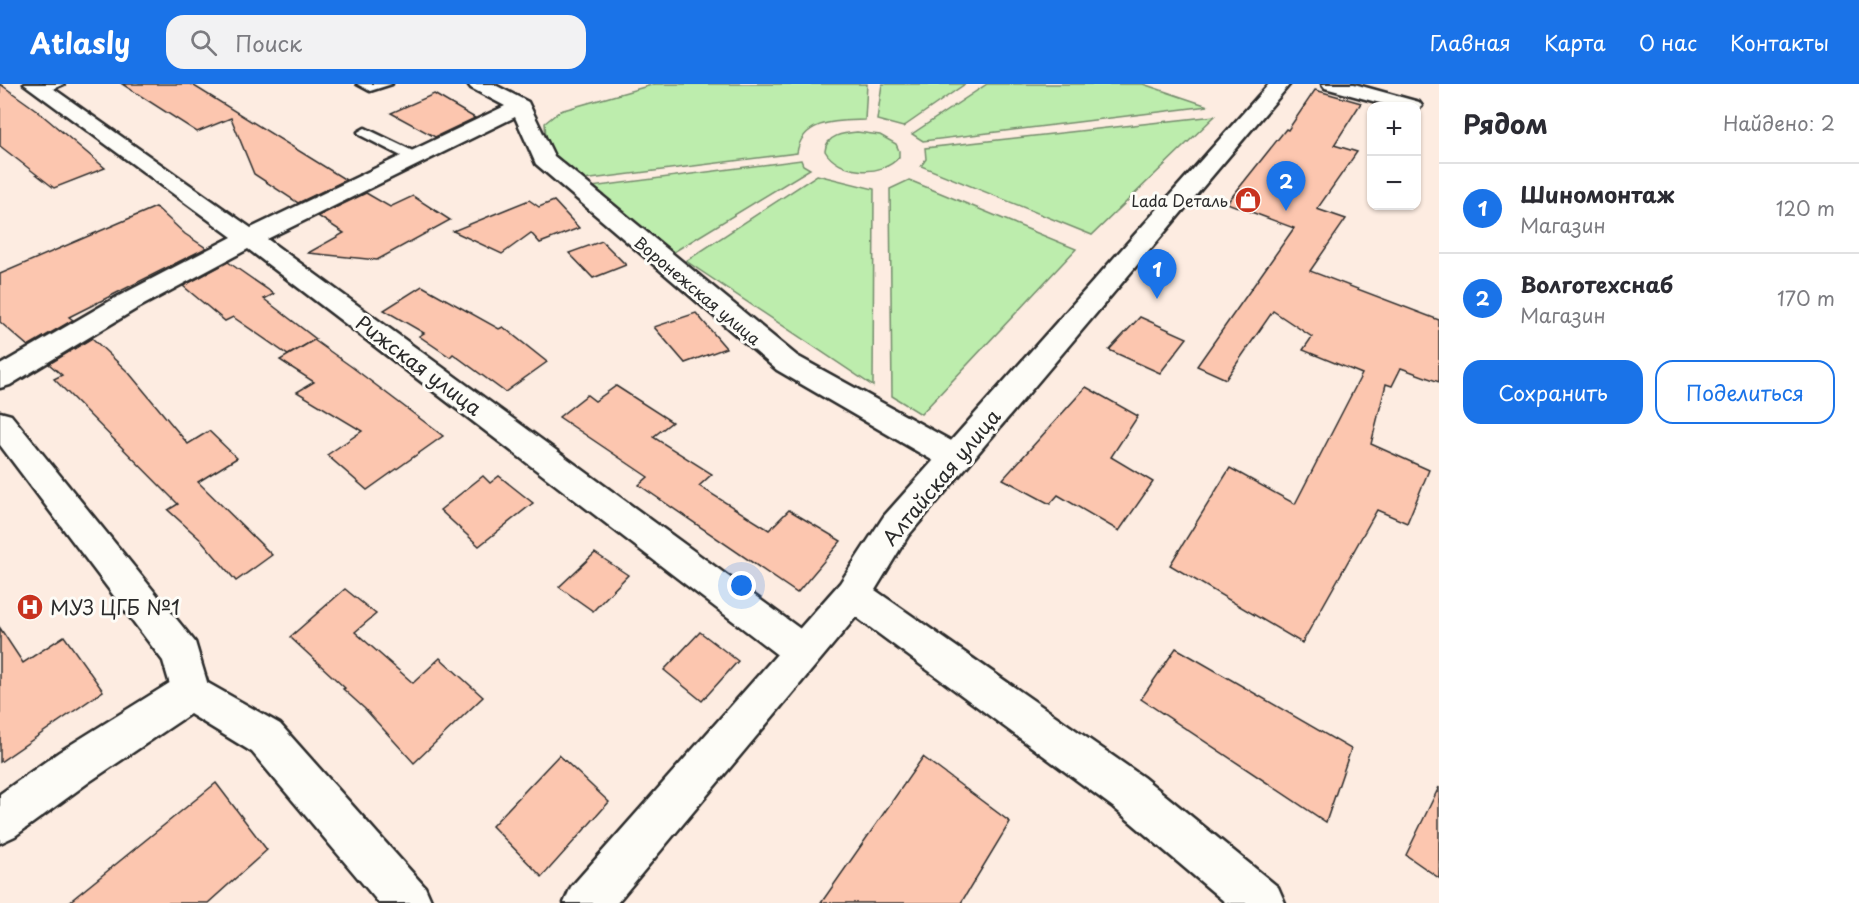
<!DOCTYPE html>
<html lang="ru">
<meta charset="utf-8">
<style>
:root{--surface:#fff;--page:#f2f2f3;--text:#2b2b33;--muted:#7c7c81;--line:#e1e1e2;--accent:#1a73e8}
body{margin:0;font-family:"Playpen Sans",sans-serif;background:var(--page);color:var(--text)}
.controls{position:absolute;right:18px;top:18px;display:grid;overflow:hidden;border-radius:12px;box-shadow:0 2px 4px #0004}
.controls button{width:54px;height:54px;display:grid;place-items:center;padding:0;border:0;border-bottom:2px solid var(--line);background:var(--surface);color:var(--text);font:30px sans-serif}
.you{position:absolute;left:742px;top:502px;width:21px;height:21px;margin:-15px;border:4px solid #fff;border-radius:50%;background:#1a73e8;box-shadow:0 0 0 9px #1a73e833}
.badge{display:grid;place-items:center;width:39px;height:39px;border-radius:50%;background:var(--accent);color:#fff;font-size:20px;font-weight:700}
.pin{position:absolute;translate:-50% -50px;filter:drop-shadow(0 2px 3px #0008)}
.pin::after{content:'';position:absolute;top:32px;width:21px;height:18px;background:inherit;clip-path:polygon(0 0,100% 0,50% 100%)}
.list{margin:0;padding:0;list-style:none}
h2{display:flex;justify-content:space-between;align-items:center;height:78px;margin:0;padding:0 24px;font-size:26px}
h2 small{font-size:20px;font-weight:400;color:var(--muted)}
.list li{display:grid;grid-template-columns:39px 1fr auto;gap:18px;align-items:center;box-sizing:border-box;height:90px;padding:0 24px;border-top:2px solid var(--line)}
.list b{display:block;font-size:22px;white-space:nowrap}
.list p{margin:0;font-size:20px;white-space:nowrap;color:var(--muted)}
.list em{font-size:20px;font-style:normal;color:var(--muted)}
.actions{display:flex;gap:12px;padding:18px 24px}
.actions a{flex:1;padding:14px 0;border:2px solid var(--accent);border-radius:18px;text-align:center;font-size:21px;color:var(--accent)}
.actions .main{background:var(--accent);color:#fff}
.icon{flex:none;width:33px;height:33px;fill:none;stroke:currentColor;stroke-width:2;stroke-linecap:round;stroke-linejoin:round}
.map{position:relative;flex:none;width:1439px;height:819px;overflow:hidden}
header{display:flex;align-items:center;gap:36px;box-sizing:border-box;height:84px;padding:0 30px;background:var(--accent);color:#fff}
header strong{font-size:28px}
nav{display:flex;gap:33px;margin-inline-start:auto;font-size:21px}
.search{width:420px;height:54px;background:var(--page);display:flex;align-items:center;gap:15px;box-sizing:border-box;padding:0 21px;border-radius:18px;color:var(--muted);font-size:22px}
main{display:flex}
aside{flex:1;background:var(--surface)}
.map>svg:first-child{display:block}
.green{fill:#bdedad;stroke:#748c6c;stroke-width:1.5}
.building{fill:#fcc6af;stroke:#2b2b2b;stroke-width:1.5}
.lines{fill:none;stroke-linecap:round;stroke-linejoin:round}
.lane-casing{stroke:#2b2b2b;stroke-width:5}
.street-casing{stroke:#2b2b2b;stroke-width:5}
.secondary-casing{stroke:#2b2b2b;stroke-width:5}
.lane{fill:#fdfcf7;fill-rule:evenodd}
.street{fill:#fdfcf7;fill-rule:evenodd}
.secondary{fill:#fdfcf7;fill-rule:evenodd}
.labels{text-anchor:middle;dominant-baseline:central;stroke-width:6;stroke-linejoin:round;paint-order:stroke}
.far-poi-label{font-size:16px;fill:#2b2b2b;stroke:#fdfcf7;text-anchor:end}
.far-street-label{font-size:16px;fill:#2b2b2b;stroke:#fdfcf7}
.street-label{font-size:20px;fill:#2b2b2b;stroke:#fdfcf7}
.poi-label{font-size:20px;fill:#2b2b2b;stroke:#fdfcf7;text-anchor:start}
</style>
<header>
<strong>Atlasly</strong>
<div class="search"><svg class="icon" aria-label="search" viewBox="0 0 24 24"><circle cx="10" cy="10" r="6"/><path d="M15 15l6 6"/></svg>Поиск</div>
<nav><a>Главная</a><a>Карта</a><a>О нас</a><a>Контакты</a></nav>
</header>
<main>
<div class="map">
<svg width="1439" height="819" viewBox="0 0 1439 819">
<rect width="100%" height="100%" fill="#fdece1"/>
<filter id="ink" filterUnits="userSpaceOnUse"><feTurbulence type="fractalNoise" baseFrequency=".0167" numOctaves="2"/><feDisplacementMap in="SourceGraphic" scale="12" xChannelSelector="R" yChannelSelector="G"/><feConvolveMatrix kernelMatrix="1 2 1 2 8 2 1 2 1" color-interpolation-filters="sRGB"/></filter>
<g filter="url(#ink)">
<g class="green">
<path d="M 655,0 L 867,0 L 865,36 C 838,37 802,35 797,69 L 583,96 C 560,78 545,70 545,39 L 560,27 Z"/>
<polygon points="882,0 965,0 903,43 877,36"/>
<polygon points="987,0 1143,0 1208,22 923,57 912,50"/>
<polygon points="1215,32 1092,151 921,82 926,75 925,64"/>
<path d="M 857,48 L 880,51 L 896,60 L 899,67 L 899,73 C 882,94 838,90 825,67 C 826,51 844,49 857,48 Z"/>
<polygon points="801,76 803,81 810,85 672,169 620,130 591,103"/>
<polygon points="817,91 874,105 873,302 686,177"/>
<polygon points="909,96 1076,165 921,330 892,312 890,105"/>
</g>
<g class="building">
<polygon points="0,0 35,25 105,84 54,104 0,62"/>
<polygon points="122,0 191,0 346,96 298,119 254,90 231,34 197,48"/>
<polygon points="1315,6 1361,19 1334,61 1357,68 1317,125 1346,135 1310,187 1439,236 1439,298 1401,284 1392,302 1386,300 1371,360 1429,386 1407,439 1377,426 1302,559 1170,481 1230,384 1295,420 1362,290 1303,266 1312,253 1273,227 1226,295 1197,282 1294,144 1227,119 1286,45 1288,46"/>
<polygon points="434,10 475,34 435,53 391,29"/>
<polygon points="366,109 390,123 413,112 450,136 377,176 308,169 344,149 318,132"/>
<polygon points="529,116 539,123 554,117 579,144 540,159 531,149 502,170 453,147"/>
<polygon points="156,123 185,150 206,164 69,233 73,236 28,262 0,238 0,190"/>
<polygon points="602,157 626,181 593,194 569,169"/>
<polygon points="228,178 274,210 264,215 316,255 288,271 233,233 225,237 183,202"/>
<polygon points="422,202 499,245 503,243 547,278 505,308 453,270 450,273 419,252 424,249 384,226"/>
<polygon points="696,229 726,264 685,279 654,243"/>
<polygon points="1140,233 1187,254 1160,289 1109,266"/>
<polygon points="92,254 129,289 188,360 209,347 237,374 198,398 272,471 236,497 202,457 168,426 178,420 54,295 62,291 49,280"/>
<polygon points="314,256 352,283 443,352 367,406 327,371 362,347 297,308 314,298 280,276"/>
<polygon points="616,302 672,338 653,353 712,390 699,402 769,446 789,426 841,457 797,509 639,401 648,393 559,333 587,311 595,317"/>
<polygon points="1086,303 1138,332 1111,373 1153,398 1119,447 1058,411 1050,420 1003,395"/>
<polygon points="483,392 490,399 499,392 533,419 479,462 440,426"/>
<polygon points="595,469 628,491 593,527 559,503"/>
<polygon points="345,505 376,530 355,548 413,599 440,574 483,613 414,679 365,625 343,605 345,604 290,553"/>
<polygon points="0,544 23,579 64,552 103,607 0,678"/>
<polygon points="700,548 738,577 702,617 664,586"/>
<polygon points="1176,564 1351,665 1326,738 1141,615"/>
<polygon points="559,671 609,718 542,793 492,742"/>
<polygon points="923,673 1010,738 961,819 821,819"/>
<polygon points="216,699 267,766 208,819 68,819"/>
<polygon points="1439,703 1439,794 1406,771"/>
</g>
<g class="lines">
<defs>
<g id="lane">
<polygon points="45,0 64,0 46,8 38,8 38,2"/>
<polygon points="357,0 392,0 370,7"/>
<polygon points="365,44 419,70 421,73 419,76 409,76 360,51 358,48"/>
</g>
<g id="street">
<polygon points="24,0 47,0 251,144 505,22 471,4 468,0 493,0 528,18 554,72 797,272 966,365 971,374 966,383 955,386 944,383 777,286 536,80 515,33 267,155 814,555 820,567 814,579 801,584 788,579 248,165 136,225 10,301 0,304 0,281 117,213 232,153"/>
<polygon points="1322,0 1354,0 1419,18 1422,22 1416,27 1416,22 1391,22 1325,4"/>
<polygon points="0,328 11,331 195,558 210,608 204,621 190,627 176,621 163,577 0,361"/>
</g>
<g id="secondary">
<polygon points="1269,0 1290,0 908,452 875,506 1143,693 1278,803 1285,819 1226,819 1113,723 856,533 617,819 564,819 571,803 840,499 884,432"/>
<polygon points="190,589 280,640 425,803 432,819 379,819 252,668 190,630 89,698 15,752 0,759 0,710 59,668 176,595"/>
</g>
</defs>
<use href="#lane" class="lane-casing"/>
<use href="#street" class="street-casing"/>
<use href="#secondary" class="secondary-casing"/>
<use href="#lane" class="lane"/>
<use href="#street" class="street"/>
<use href="#secondary" class="secondary"/>
</g>
</g>
<defs>
<symbol id="shop-disc" viewBox="-11 -11 22 22"><circle r="9.5" fill="#c8321e" stroke="#fdfcf7"/><path d="M-5-2.5h2.3a2.7 3.5 0 0 1 5.4 0H5L5.5 6h-11ZM-1.5-2.5h3a1.5 2.3 0 0 0-3 0Z" fill="#fff"/></symbol>
<symbol id="hospital-disc" viewBox="-11 -11 22 22"><circle r="9.5" fill="#c8321e" stroke="#fdfcf7"/><path d="M-5-5h3v3.5h4V-5h3V5h-3V1.5h-4V5h-3Z" fill="#fff"/></symbol>
</defs>
<g fill-rule="evenodd">
<use href="#shop-disc" x="1233" y="101" width="30" height="30"/>
<use href="#hospital-disc" x="15" y="508" width="30" height="30"/>
</g>
<g class="labels">
<g class="far-poi-label">
<text x="1228" y="116">Lada Dеталь</text>
</g>
<g class="far-street-label">
<text transform="translate(698 206) rotate(40)">Воронежская улица</text>
</g>
<g class="street-label">
<text transform="translate(419 281) rotate(37)">Рижская улица</text>
<text transform="translate(941 393) rotate(-50)">Алтайская улица</text>
</g>
<g class="poi-label">
<text x="50" y="523">МУЗ ЦГБ №1</text>
</g>
</g>
</svg>
<div class="controls">
<button>+</button>
<button>−</button>
</div>
<div class="you"></div>
<div class="pin badge" style="left:1157px;top:215px">1</div>
<div class="pin badge" style="left:1286px;top:127px">2</div>
</div>
<aside>
<h2>Рядом<small>Найдено: 2</small></h2>
<ul class="list">
<li><span class="badge">1</span><div><b>Шиномонтаж</b><p>Магазин</p></div><em>120 m</em></li>
<li><span class="badge">2</span><div><b>Волготехснаб</b><p>Магазин</p></div><em>170 m</em></li>
</ul>
<div class="actions"><a class="main">Сохранить</a><a>Поделиться</a></div>
</aside>
</main>
